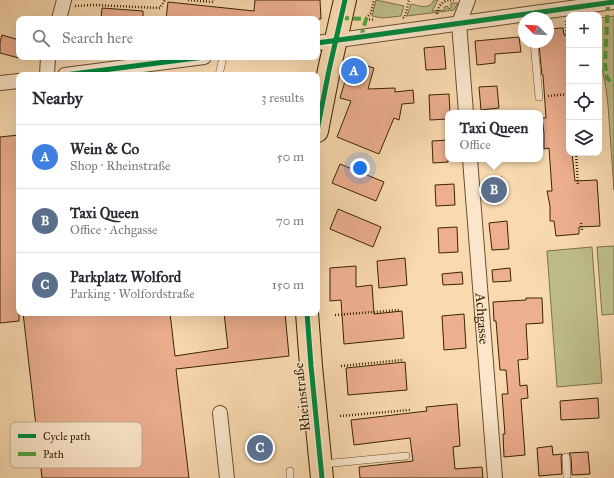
<!DOCTYPE html>
<meta charset="utf-8">
<style>
:root{--surface:#fff;--page:#f2f2f3;--text:#2b2b33;--muted:#7c7c81;--line:#e1e1e2;--accent:#8f2418}
body{margin:0;font-family:"IM FELL Great Primer",serif;background:var(--page);color:var(--text)}
.controls{position:absolute;right:12px;top:12px;display:grid;overflow:hidden;border-radius:8px;box-shadow:0 4px 16px #0002}
.controls button{width:36px;height:36px;display:grid;place-items:center;padding:0;border:0;border-bottom:1px solid var(--line);background:var(--surface);color:var(--text);font:20px sans-serif}
.compass{position:absolute;left:518px;top:12px;width:36px;height:36px;border-radius:50%;background:var(--surface);box-shadow:0 4px 16px #0002;rotate:294deg}
.you{position:absolute;left:360px;top:168px;width:14px;height:14px;margin:-10px;border:3px solid #fff;border-radius:50%;background:#1a73e8;box-shadow:0 0 0 6px #1a73e833}
.badge{display:grid;place-items:center;width:26px;height:26px;border-radius:50%;background:var(--accent);color:#fff;font-size:13px;font-weight:700}
.pin{position:absolute;translate:-50% -50%;border:2px solid #fff;box-shadow:0 1px 4px #0006}
.popup{position:absolute;left:445px;top:110px;width:98px;height:52px;box-sizing:border-box;display:grid;place-content:center;border-radius:8px;background:var(--surface);filter:drop-shadow(0 1px 3px #0005);font-size:13px;white-space:nowrap;color:var(--muted)}
.popup b{font-size:15px;color:var(--text)}
.popup::after{content:'';position:absolute;left:50%;top:100%;margin-left:-8px;border:8px solid transparent;border-top-color:var(--surface)}
.list{margin:0;padding:0;list-style:none}
h2{display:flex;justify-content:space-between;align-items:center;height:52px;margin:0;padding:0 16px;font-size:17px}
h2 small{font-size:13px;font-weight:400;color:var(--muted)}
.list li{display:grid;grid-template-columns:26px 1fr auto;gap:12px;align-items:center;box-sizing:border-box;height:64px;padding:0 16px;border-top:1px solid var(--line)}
.list b{display:block;font-size:15px;white-space:nowrap}
.list p{margin:0;font-size:13px;white-space:nowrap;color:var(--muted)}
.list em{font-size:13px;font-style:normal;color:var(--muted)}
.icon{flex:none;width:22px;height:22px;fill:none;stroke:currentColor;stroke-width:2;stroke-linecap:round;stroke-linejoin:round}
.map{position:relative;flex:none;width:614px;height:478px;overflow:hidden}
.search{position:absolute;background:var(--surface);box-shadow:0 4px 16px #0002;left:16px;top:16px;width:304px;height:44px;display:flex;align-items:center;gap:10px;box-sizing:border-box;padding:0 14px;border-radius:8px;color:var(--muted);font-size:15px}
.panel{position:absolute;background:var(--surface);box-shadow:0 4px 16px #0002;left:16px;top:72px;width:304px;height:244px;border-radius:8px}
.map>svg:first-child{display:block}
.green{fill:#bfbf8a;stroke:#7c7248}
.building{fill:#edaf8f;stroke:#3a2405}
.lines{fill:none;stroke-linecap:round;stroke-linejoin:round}
.lane-casing{stroke:#6a5130;stroke-width:8}
.street-casing{stroke:#6a5130;stroke-width:16}
.primary-casing{stroke:#3a2405;stroke-width:24}
.path{stroke:#3a2405;stroke-width:2.5;stroke-dasharray:1 2;stroke-linecap:butt}
.lane{stroke:#fbe6cb;stroke-width:7}
.street{stroke:#fbe6cb;stroke-width:14}
.primary{stroke:#f9d9af;stroke-width:22}
.quiet{stroke:#54a33d;stroke-width:4;stroke-dasharray:8 4;stroke-linecap:butt}
.cycleway-casing{stroke:#fbe6cb;stroke-width:8}
.cycleway{stroke:#00873e;stroke-width:5}
.labels{text-anchor:middle;dominant-baseline:central;stroke-width:3;stroke-linejoin:round;paint-order:stroke}
.street-label{font-size:14px;fill:#3a2405;stroke:#fbe6cb}
.key{fill:#fbe6cb;stroke:#c1ac90;stroke-width:1}
.key-label{font-size:11px;fill:#3a2405}
</style>
<div class="map">
<svg width="614" height="478" viewBox="0 0 614 478">
<rect width="100%" height="100%" fill="#f9d9af"/>
<filter id="stains"><feTurbulence type="fractalNoise" baseFrequency=".005" numOctaves="4"/><feColorMatrix values="0 0 0 0 .2 0 0 0 0 .09 0 0 0 0 .02 0 0 0 .5 -.17"/></filter>
<radialGradient id="worn" r=".72"><stop offset=".6" stop-color="#630" stop-opacity="0"/><stop offset="1" stop-color="#630" stop-opacity=".3"/></radialGradient>
<g class="green">
<polygon points="376,0 404,6 401,16 383,18 372,16"/>
<path d="M 434,0 L 438,0 L 432,11 L 445,10 L 444,7 L 448,6 L 448,9 L 451,8 L 451,3 L 458,3 L 454,10 L 407,16 L 411,4 C 420,6 429,10 434,0 Z"/>
<polygon points="614,16 614,190 608,105 605,82 601,65 600,18"/>
<polygon points="614,246 614,314 602,315 597,247"/>
<polygon points="592,247 602,383 557,387 547,251"/>
</g>
<g class="building">
<polygon points="255,0 320,0 321,19 166,19 168,2 254,11"/>
<polygon points="102,8 143,11 143,19 101,19"/>
<polygon points="563,28 564,35 569,35 569,77 567,77 569,106 569,153 572,153 575,181 597,180 600,226 579,227 579,234 556,236 554,221 550,221 550,206 547,191 552,191 549,148 544,149 544,133 542,118 546,118 543,75 542,75 539,45 541,45 541,42 548,42 548,29"/>
<polygon points="2,35 19,40 19,58 0,53 0,42"/>
<polygon points="519,37 521,52 495,54 495,63 477,65 475,41"/>
<polygon points="444,46 446,69 426,70 424,48"/>
<polygon points="351,61 374,68 368,89 395,88 395,92 413,90 414,103 402,104 399,120 394,118 379,154 337,137 351,101 340,98"/>
<polygon points="497,86 499,108 481,110 479,87"/>
<polygon points="449,94 450,113 448,113 448,119 430,120 429,95"/>
<polygon points="19,135 19,321 0,323 0,137"/>
<polygon points="448,140 448,162 433,163 432,141"/>
<polygon points="340,164 384,182 376,201 332,183"/>
<polygon points="502,177 504,198 488,199 486,178"/>
<polygon points="454,184 455,205 436,206 435,185"/>
<polygon points="338,209 381,227 373,247 330,229"/>
<polygon points="507,221 509,249 492,250 489,223"/>
<polygon points="457,227 458,252 439,253 438,228"/>
<polygon points="405,258 407,285 379,288 377,261"/>
<polygon points="356,266 356,287 372,285 374,314 402,311 404,338 344,344 341,300 330,301 330,268"/>
<polygon points="510,268 511,281 493,282 492,270"/>
<polygon points="462,272 463,284 443,285 442,274"/>
<polygon points="526,298 542,298 543,323 526,324 528,359 518,360 520,386 527,385 528,398 521,399 525,455 504,457 503,434 505,434 502,394 508,394 506,370 500,370 496,321 494,321 493,302 526,300"/>
<polygon points="23,313 170,313 175,356 228,348 224,313 285,313 289,356 176,369 189,478 42,478"/>
<polygon points="464,314 466,348 444,350 442,316"/>
<polygon points="405,362 407,390 348,395 346,368"/>
<polygon points="598,398 599,418 561,420 560,401"/>
<polygon points="457,404 460,446 453,447 455,469 482,467 483,478 360,478 359,467 413,461 410,438 354,445 351,420 427,411 426,407"/>
<polygon points="552,446 553,455 562,454 561,457 562,474 539,476 537,448"/>
<polygon points="588,452 590,474 572,475 571,457 569,453"/>
</g>
<g class="lines">
<defs>
<g id="lane">
<polyline points="534,42 539,97"/>
<polyline points="219,75 223,57"/>
<polyline points="566,457 567,478"/>
<polyline points="323,464 406,456"/>
<polyline points="290,471 290,478"/>
</g>
<g id="street">
<polyline points="59,19 64,0"/>
<polyline points="317,43 614,2"/>
<polyline points="47,75 48,57"/>
<polyline points="65,75 204,57"/>
<polyline points="0,83 19,81"/>
<polyline points="466,113 459,23 468,0"/>
<path id="s1" d="M 470,159 L 495,478"/>
<polyline points="220,413 227,478"/>
</g>
<g id="primary">
<polyline points="317,131 329,70 345,0"/>
<polyline points="307,313 311,366 322,478"/>
</g>
</defs>
<use href="#lane" class="lane-casing"/>
<use href="#street" class="street-casing"/>
<use href="#primary" class="primary-casing"/>
<g class="path">
<polyline points="188,0 213,2 214,0"/>
<polyline points="75,6 94,5 160,8 165,0"/>
<path d="M 437,14 C 439,3 444,0 454,0"/>
<polyline points="366,18 371,13 374,0"/>
<polyline points="403,18 405,17 409,0"/>
<polyline points="366,19 375,20"/>
<polyline points="566,21 567,39"/>
<polyline points="548,96 569,94"/>
<polyline points="576,153 578,185"/>
<polyline points="581,223 582,230"/>
<polyline points="335,315 399,310"/>
<polyline points="341,366 402,360"/>
<polyline points="340,416 410,410"/>
</g>
<use href="#lane" class="lane"/>
<use href="#street" class="street"/>
<use href="#primary" class="primary"/>
<g class="quiet">
<polyline points="608,3 605,64 607,78 614,85"/>
<polyline points="341,18 366,19 361,37"/>
</g>
<defs>
<g id="cycleway">
<polyline points="317,43 614,2"/>
<polyline points="65,75 204,57"/>
<polyline points="317,131 329,70 345,0"/>
<polyline points="307,313 311,366 322,478"/>
</g>
</defs>
<use href="#cycleway" class="cycleway-casing"/>
<use href="#cycleway" class="cycleway"/>
</g>
<g class="labels">
<g class="street-label">
<text stroke="none"><textPath href="#s1" startOffset="160">Achgasse</textPath></text>
<text transform="translate(302 397) rotate(-96)">Rheinstraße</text>
</g>
</g>
<rect x="10" y="422" width="132" height="46" rx="6" class="key"/>
<rect x="18" y="434" width="18" height="4" fill="#00873e"/>
<rect x="18" y="452" width="18" height="4" fill="#54a33d"/>
<g class="key-label">
<text x="43" y="440">Cycle path</text>
<text x="43" y="458">Path</text>
</g>
<rect width="100%" height="100%" filter="url(#stains)"/>
<rect width="100%" height="100%" fill="url(#worn)"/>
</svg>
<div class="controls">
<button>+</button>
<button>−</button>
<button><svg class="icon" aria-label="locate" viewBox="0 0 24 24"><circle cx="12" cy="12" r="6"/><path d="M12 2v4M12 18v4M2 12h4M18 12h4"/></svg></button>
<button><svg class="icon" aria-label="layers" viewBox="0 0 24 24"><path d="M12 4l9 5-9 5-9-5zM3 14l9 5 9-5"/></svg></button>
</div>
<svg class="compass" viewBox="-18 -18 36 36"><path d="M0-13l5 13h-10z" fill="#e53935"/><path d="M0 13l5-13h-10z" fill="#7c7c81"/></svg>
<div class="you"></div>
<div class="pin badge" style="left:354px;top:71px;background:#3f7fe0">A</div>
<div class="pin badge" style="left:494px;top:190px;background:#5c6f8a">B</div>
<div class="popup"><b>Taxi Queen</b>Office</div>
<div class="pin badge" style="left:260px;top:448px;background:#5c6f8a">C</div>
<div class="search"><svg class="icon" aria-label="search" viewBox="0 0 24 24"><circle cx="10" cy="10" r="6"/><path d="M15 15l6 6"/></svg>Search here</div>
<section class="panel">
<h2>Nearby<small>3 results</small></h2>
<ul class="list">
<li><span class="badge" style="background:#3f7fe0">A</span><div><b>Wein &amp; Co</b><p>Shop · Rheinstraße</p></div><em>50 m</em></li>
<li><span class="badge" style="background:#5c6f8a">B</span><div><b>Taxi Queen</b><p>Office · Achgasse</p></div><em>70 m</em></li>
<li><span class="badge" style="background:#5c6f8a">C</span><div><b>Parkplatz Wolford</b><p>Parking · Wolfordstraße</p></div><em>150 m</em></li>
</ul>
</section>
</div>
